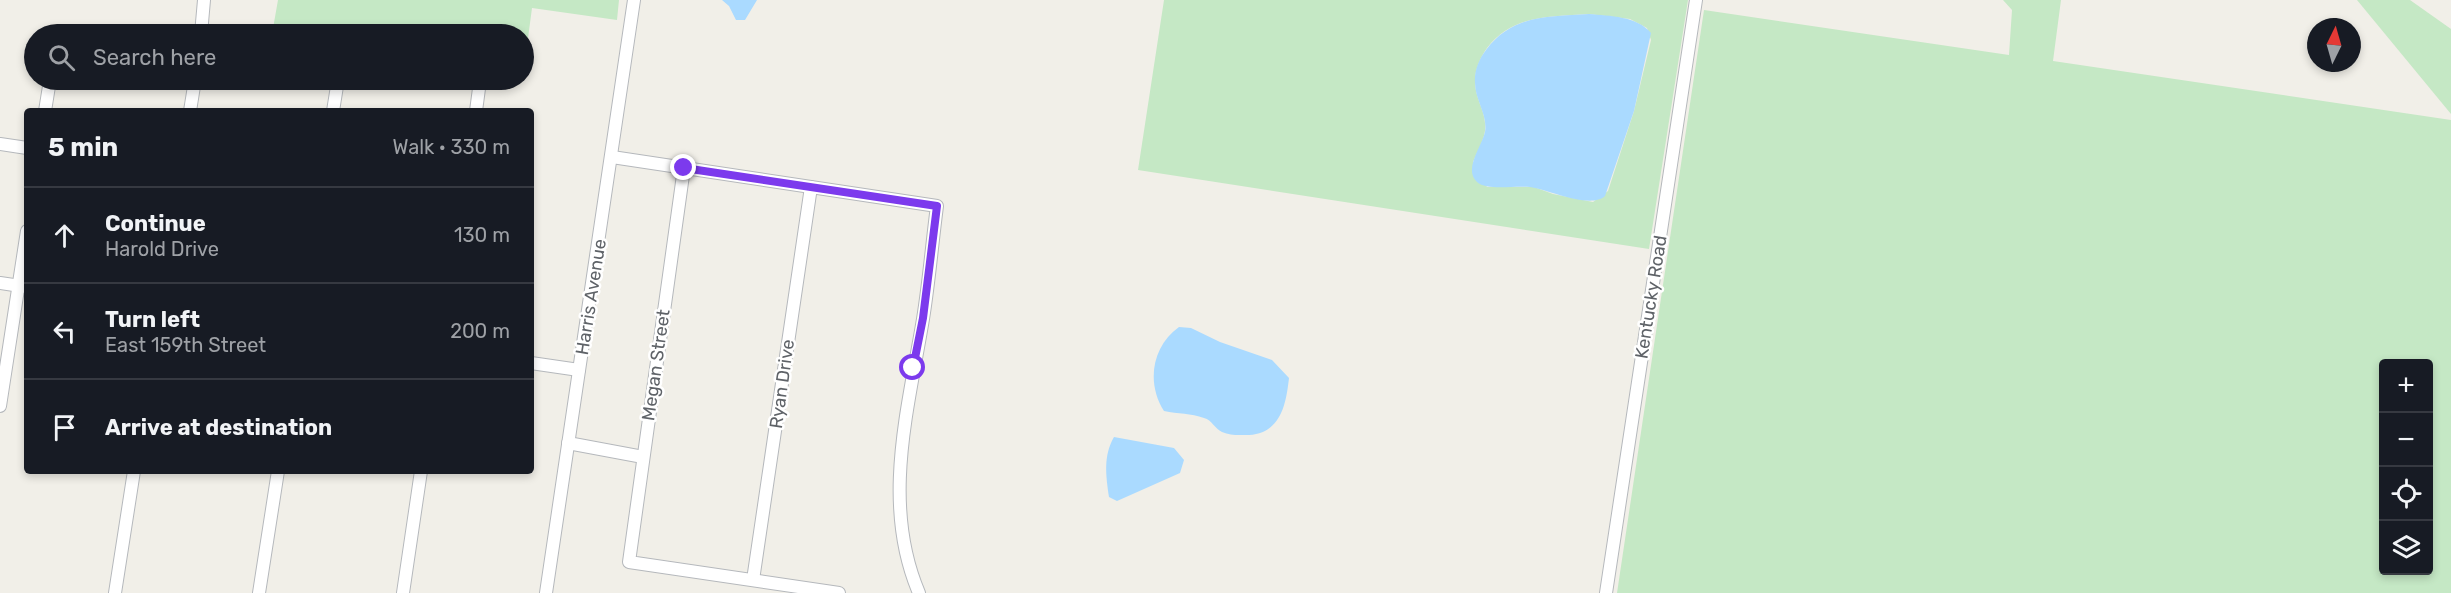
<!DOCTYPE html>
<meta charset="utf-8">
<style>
:root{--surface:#171b24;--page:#20242c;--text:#f1f3f6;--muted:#9ea1a6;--line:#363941}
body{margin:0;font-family:Rubik,sans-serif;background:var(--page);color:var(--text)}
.controls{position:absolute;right:18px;bottom:18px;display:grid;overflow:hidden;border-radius:6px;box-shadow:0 3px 9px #0003}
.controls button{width:54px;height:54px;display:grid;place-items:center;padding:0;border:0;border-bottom:2px solid var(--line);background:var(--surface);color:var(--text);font:30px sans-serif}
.compass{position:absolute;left:2307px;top:18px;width:54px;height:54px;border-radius:50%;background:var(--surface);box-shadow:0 3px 9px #0003;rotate:5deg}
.stop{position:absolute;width:18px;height:18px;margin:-14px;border:4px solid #7c3aed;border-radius:50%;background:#fff}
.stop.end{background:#7c3aed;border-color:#fff;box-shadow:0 2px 6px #0008}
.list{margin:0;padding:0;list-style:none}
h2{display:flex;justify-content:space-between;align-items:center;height:78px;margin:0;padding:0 24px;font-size:26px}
h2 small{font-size:20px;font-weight:400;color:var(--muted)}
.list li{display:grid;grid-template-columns:39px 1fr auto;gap:18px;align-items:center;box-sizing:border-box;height:96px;padding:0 24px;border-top:2px solid var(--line)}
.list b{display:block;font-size:22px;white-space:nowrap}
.list p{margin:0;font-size:20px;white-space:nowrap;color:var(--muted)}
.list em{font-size:20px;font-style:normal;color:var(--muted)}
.icon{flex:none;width:33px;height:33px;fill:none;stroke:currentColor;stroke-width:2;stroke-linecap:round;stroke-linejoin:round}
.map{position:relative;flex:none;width:2451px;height:593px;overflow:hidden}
.search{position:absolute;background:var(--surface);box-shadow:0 3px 9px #0003;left:24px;top:24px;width:510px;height:66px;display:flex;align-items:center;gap:15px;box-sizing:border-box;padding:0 21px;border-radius:33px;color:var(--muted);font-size:22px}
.panel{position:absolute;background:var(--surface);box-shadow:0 3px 9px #0003;left:24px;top:108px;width:510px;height:366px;border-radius:6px}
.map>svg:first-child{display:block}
.green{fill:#c5e8c5;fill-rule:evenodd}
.water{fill:#aadaff}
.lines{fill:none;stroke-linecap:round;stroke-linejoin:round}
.minor-casing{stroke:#b5b8bc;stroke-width:14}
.minor{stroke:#fff;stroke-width:12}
.route{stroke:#7c3aed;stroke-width:8}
.labels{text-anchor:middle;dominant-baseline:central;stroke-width:5;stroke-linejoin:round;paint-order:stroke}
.street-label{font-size:18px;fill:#5f6368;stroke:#fff}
</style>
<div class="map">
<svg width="2451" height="593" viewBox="0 0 2451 593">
<rect width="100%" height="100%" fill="#f1efe8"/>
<g class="green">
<polygon points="278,0 619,0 617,20 532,8 524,68 524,34 272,34"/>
<path d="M 1164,0 L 1688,0 L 1649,249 L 1138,170 ZM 1589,14 L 1630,19 L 1647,28 L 1651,40 L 1634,111 L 1608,191 L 1593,202 L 1553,194 L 1534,187 L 1487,187 L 1473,162 C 1478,150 1487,136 1485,123 C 1484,109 1475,97 1475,82 C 1475,69 1480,58 1487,48 C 1513,14 1550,17 1589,14 Z"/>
<path d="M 2003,0 L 2061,0 L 2053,61 L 2451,120 L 2451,593 L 1617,593 L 1704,10 L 2009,55 L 2012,10 ZM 2384,364 L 2428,364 L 2428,570 L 2384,570 Z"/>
<polygon points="2357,0 2410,0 2451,29 2451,114"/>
</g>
<g class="water">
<polygon points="722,0 757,0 745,20 736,20 729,6"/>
<path d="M 1589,14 C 1610,16 1637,16 1651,33 L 1634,111 L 1605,196 C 1591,209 1551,191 1535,188 C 1520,184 1488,192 1477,182 C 1463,169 1482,146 1485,132 C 1488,115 1475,100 1475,83 C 1474,71 1479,59 1486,50 C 1513,14 1548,17 1589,14 Z"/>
<path d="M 1179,327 L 1191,328 L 1220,342 L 1272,360 L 1289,378 C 1286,404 1281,433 1249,435 C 1239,435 1231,436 1222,432 C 1215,429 1212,420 1204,418 C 1191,413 1178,414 1164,411 C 1146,383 1152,346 1179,327 Z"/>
<path d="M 1114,437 L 1174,448 L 1184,460 L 1180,473 L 1117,501 L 1109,497 C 1106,476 1103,456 1114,437 Z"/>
</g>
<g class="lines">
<defs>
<g id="minor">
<polyline points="201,34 204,0"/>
<polyline points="45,111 50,80"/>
<polyline points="190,111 195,80"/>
<polyline points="333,111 338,80"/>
<polyline points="476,111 480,81"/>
<polyline points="0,144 27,148"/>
<path d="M 612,157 L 937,206 C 932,244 929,282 923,319 C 908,410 881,504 919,593"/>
<polyline points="684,168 629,562 839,593"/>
<polyline points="0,283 27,287"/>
<polyline points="531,363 579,370"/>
<polyline points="0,406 27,231"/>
<polyline points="568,443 643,457"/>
<polyline points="753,580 811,187"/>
<polyline points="115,593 134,471"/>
<polyline points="259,593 278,471"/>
<polyline points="403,593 421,471"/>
<polyline points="546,593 634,0"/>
<polyline points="1606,593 1696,0"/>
</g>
</defs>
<use href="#minor" class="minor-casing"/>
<use href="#minor" class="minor"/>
</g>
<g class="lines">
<polyline class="route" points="684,168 937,206 923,318 913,368"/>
</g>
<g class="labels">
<g class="street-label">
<text transform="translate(591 297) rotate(-81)">Harris Avenue</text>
<text transform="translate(1651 297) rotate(-81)">Kentucky Road</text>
<text transform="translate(656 365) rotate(-82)">Megan Street</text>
<text transform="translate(782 384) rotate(-82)">Ryan Drive</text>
</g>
</g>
</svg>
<div class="controls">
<button>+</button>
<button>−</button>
<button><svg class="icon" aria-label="locate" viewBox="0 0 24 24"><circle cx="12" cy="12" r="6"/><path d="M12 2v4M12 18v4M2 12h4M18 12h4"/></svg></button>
<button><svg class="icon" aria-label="layers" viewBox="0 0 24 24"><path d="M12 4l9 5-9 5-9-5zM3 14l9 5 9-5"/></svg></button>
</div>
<svg class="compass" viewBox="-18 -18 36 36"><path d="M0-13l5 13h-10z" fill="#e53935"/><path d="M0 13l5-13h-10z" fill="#9ea1a6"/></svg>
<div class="stop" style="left:913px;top:368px"></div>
<div class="stop end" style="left:684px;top:168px"></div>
<div class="search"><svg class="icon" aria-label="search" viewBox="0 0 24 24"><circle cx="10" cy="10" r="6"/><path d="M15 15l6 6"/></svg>Search here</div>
<section class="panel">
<h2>5 min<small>Walk · 330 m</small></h2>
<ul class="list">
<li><svg class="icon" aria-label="ahead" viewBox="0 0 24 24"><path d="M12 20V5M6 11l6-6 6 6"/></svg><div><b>Continue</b><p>Harold Drive</p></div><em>130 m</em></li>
<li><svg class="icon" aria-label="left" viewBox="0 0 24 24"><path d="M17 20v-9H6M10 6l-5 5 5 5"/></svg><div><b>Turn left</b><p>East 159th Street</p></div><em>200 m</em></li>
<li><svg class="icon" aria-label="arrive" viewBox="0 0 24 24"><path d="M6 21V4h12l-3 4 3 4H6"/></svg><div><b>Arrive at destination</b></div></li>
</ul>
</section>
</div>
